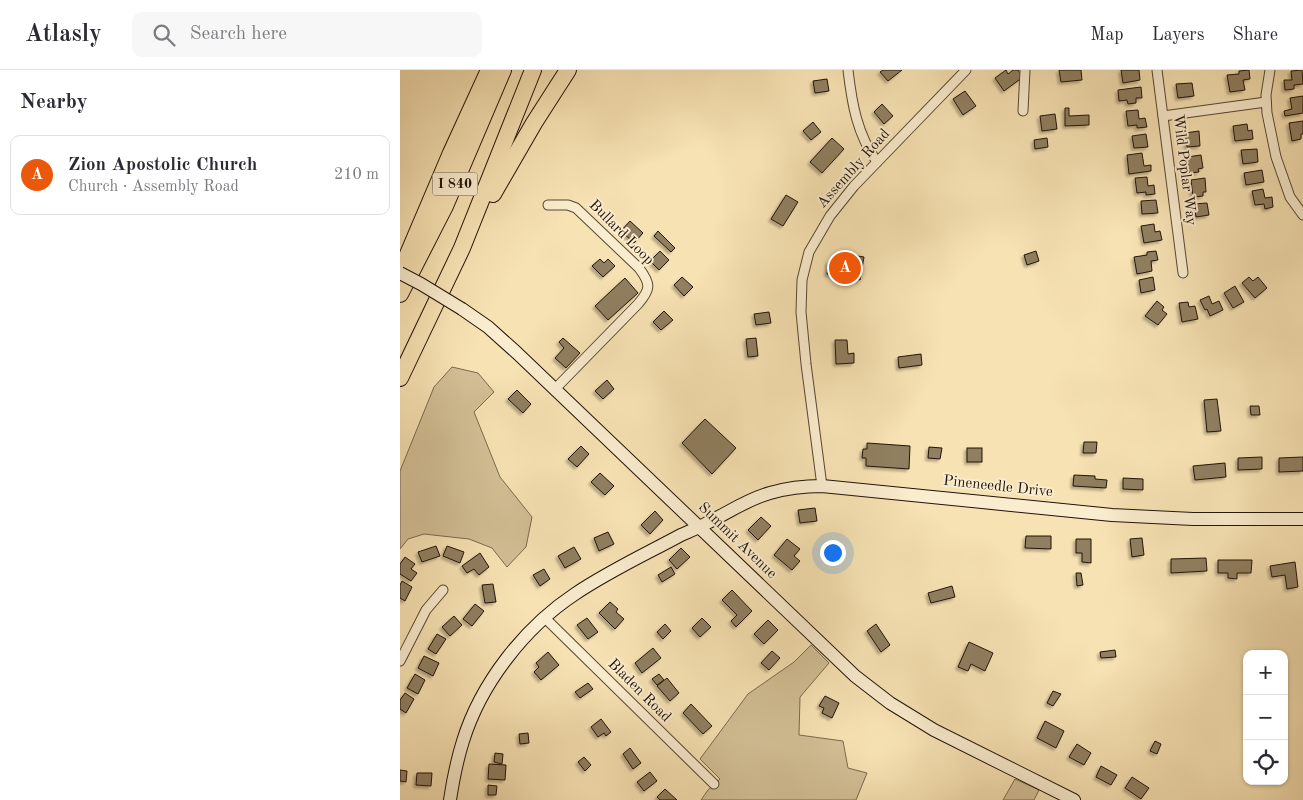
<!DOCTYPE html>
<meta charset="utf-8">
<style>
:root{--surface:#fff;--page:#f7f7f7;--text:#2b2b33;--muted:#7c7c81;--line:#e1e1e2;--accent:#ea580c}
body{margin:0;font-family:"Old Standard TT",serif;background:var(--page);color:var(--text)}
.controls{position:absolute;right:15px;bottom:15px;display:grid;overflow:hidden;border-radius:10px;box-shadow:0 1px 4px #0004}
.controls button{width:45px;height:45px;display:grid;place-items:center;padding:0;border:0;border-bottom:1px solid var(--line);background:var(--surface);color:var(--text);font:25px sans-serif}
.you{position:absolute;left:432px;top:482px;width:18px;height:18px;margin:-12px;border:4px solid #fff;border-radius:50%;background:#1a73e8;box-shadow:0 0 0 8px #1a73e833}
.badge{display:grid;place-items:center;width:32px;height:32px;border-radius:50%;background:var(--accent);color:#fff;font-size:16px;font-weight:700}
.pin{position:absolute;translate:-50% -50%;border:2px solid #fff;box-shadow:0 1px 5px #0006}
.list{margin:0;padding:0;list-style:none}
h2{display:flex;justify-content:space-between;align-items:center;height:65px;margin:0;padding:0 20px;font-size:21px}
h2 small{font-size:16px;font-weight:400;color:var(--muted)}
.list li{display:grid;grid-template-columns:32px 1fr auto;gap:15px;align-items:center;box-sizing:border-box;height:80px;margin:0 10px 10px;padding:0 10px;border:1px solid var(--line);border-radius:10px}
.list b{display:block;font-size:19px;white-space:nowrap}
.list p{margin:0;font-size:16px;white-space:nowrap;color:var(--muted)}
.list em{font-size:16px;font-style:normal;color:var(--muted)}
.icon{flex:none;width:28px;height:28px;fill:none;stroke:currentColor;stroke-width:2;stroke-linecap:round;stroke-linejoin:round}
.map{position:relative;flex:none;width:903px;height:730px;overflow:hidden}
header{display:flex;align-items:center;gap:30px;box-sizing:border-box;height:70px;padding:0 25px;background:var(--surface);border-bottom:1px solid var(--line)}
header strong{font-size:24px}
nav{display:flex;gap:28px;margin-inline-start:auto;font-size:18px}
.search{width:350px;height:45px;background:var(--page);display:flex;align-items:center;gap:12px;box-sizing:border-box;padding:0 18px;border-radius:10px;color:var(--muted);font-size:19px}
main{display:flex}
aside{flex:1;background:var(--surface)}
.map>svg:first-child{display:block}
.green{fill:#d3bf96;stroke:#7a694e}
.building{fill:#907f60;stroke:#211307;filter:url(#shadow)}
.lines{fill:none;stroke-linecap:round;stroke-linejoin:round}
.street-casing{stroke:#564732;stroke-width:11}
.secondary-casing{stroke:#211307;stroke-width:14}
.highway-casing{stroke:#211307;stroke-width:18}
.street{stroke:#faecce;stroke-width:9}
.secondary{stroke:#faecce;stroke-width:12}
.highway{stroke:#f7e2b3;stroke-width:16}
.secondary-bridge-casing{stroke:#211307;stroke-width:14;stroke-linecap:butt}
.secondary-bridge{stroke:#faecce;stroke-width:12}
.labels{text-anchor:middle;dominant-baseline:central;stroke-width:4;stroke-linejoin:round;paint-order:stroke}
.shield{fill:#faecce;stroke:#625443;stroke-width:1}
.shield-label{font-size:14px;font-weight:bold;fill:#211307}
.street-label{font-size:15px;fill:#211307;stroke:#faecce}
</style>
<header>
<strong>Atlasly</strong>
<div class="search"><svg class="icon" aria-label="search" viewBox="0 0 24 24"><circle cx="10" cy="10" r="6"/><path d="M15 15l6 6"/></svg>Search here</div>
<nav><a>Map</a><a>Layers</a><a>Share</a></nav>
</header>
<main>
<aside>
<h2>Nearby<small></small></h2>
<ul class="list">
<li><span class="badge">A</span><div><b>Zion Apostolic Church</b><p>Church · Assembly Road</p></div><em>210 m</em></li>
</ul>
</aside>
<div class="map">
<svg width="903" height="730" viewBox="0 0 903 730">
<defs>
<filter id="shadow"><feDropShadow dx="-2.5" dy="2.5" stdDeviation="1" flood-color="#0004"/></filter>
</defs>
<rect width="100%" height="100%" fill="#f7e2b3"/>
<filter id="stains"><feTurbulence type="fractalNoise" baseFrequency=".004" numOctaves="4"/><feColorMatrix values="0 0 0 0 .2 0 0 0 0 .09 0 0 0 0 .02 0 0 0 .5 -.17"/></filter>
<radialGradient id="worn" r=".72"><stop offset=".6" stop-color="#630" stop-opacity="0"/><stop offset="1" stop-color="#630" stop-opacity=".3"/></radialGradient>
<g class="green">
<polygon points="52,297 78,303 94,322 74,342 100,407 132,447 126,477 107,497 92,478 69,469 24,464 8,469 0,479 0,401 34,317"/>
<polygon points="411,575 429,593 400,627 399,665 443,671 448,698 467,703 456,730 301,730 308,720 320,709 300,689 348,624 394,592"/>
<polygon points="615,709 639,720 634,730 603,730"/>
</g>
<g class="building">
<polygon points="483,0 502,0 488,11 480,2"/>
<polygon points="606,0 608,4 613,0 618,0 623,7 604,21 595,8"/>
<polygon points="659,0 681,0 682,10 661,12"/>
<polygon points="721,0 739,0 740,10 723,13"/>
<polygon points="849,0 850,9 843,10 845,20 830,22 827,5 839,4 839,1"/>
<polygon points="902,0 903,14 894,15 894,19 885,20 884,10 892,10 891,1"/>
<polygon points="427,9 429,21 415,23 413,11"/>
<polygon points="792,13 794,26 778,28 776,14"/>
<polygon points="741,17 742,28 736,28 736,33 728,34 727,30 719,31 718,20"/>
<polygon points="565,21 576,36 563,45 553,29"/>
<polygon points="903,26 903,43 885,46 884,41 892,39 890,28"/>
<polygon points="482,34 493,46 484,54 474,42"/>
<polygon points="665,38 669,38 669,46 689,45 689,55 665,56"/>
<polygon points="738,40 739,49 745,48 747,57 737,58 737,55 728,56 726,41"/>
<polygon points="655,44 657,59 642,61 640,46"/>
<polygon points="903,51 903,64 901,64 901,69 892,71 889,53"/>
<polygon points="413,52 421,62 411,70 403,61"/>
<polygon points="847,54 848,61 852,60 853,69 835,71 833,56"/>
<polygon points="799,61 800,76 787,77 785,63"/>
<polygon points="746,64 748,77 734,78 732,66"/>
<polygon points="432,68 444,79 422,103 410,92"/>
<polygon points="647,68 648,77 635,79 634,70"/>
<polygon points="857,79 858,92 843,94 841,80"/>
<polygon points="742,83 744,96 751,95 751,101 729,104 727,85"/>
<polygon points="801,85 803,98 798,99 799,102 789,103 787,87"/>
<polygon points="862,100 864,112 846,115 844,103"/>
<polygon points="747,107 748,116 754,115 755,124 746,125 746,122 737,123 735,108"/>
<polygon points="805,108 806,122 803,122 803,126 793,127 791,110"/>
<polygon points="863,119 865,128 872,127 873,137 865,139 864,134 855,135 852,121"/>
<polygon points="386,125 398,132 383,156 371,149"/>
<polygon points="756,130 758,143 742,144 741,131"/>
<polygon points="807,133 809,145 796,147 794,134"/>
<polygon points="230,151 243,163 234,173 221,161"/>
<polygon points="754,154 755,162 760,161 762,170 744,173 741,156"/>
<polygon points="258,161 275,178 271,182 254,166"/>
<polygon points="260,181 269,190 259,200 250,191"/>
<polygon points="636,181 639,191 627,195 624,185"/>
<polygon points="756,181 758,190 751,191 752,201 737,204 734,187 747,185 747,182"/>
<polygon points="439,183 464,187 460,210 427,204 429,191 437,192"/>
<polygon points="200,189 204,193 208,189 215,196 203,207 192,196"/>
<polygon points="282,207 293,217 284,226 274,215"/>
<polygon points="753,207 755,220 741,223 739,210"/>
<polygon points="849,207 853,211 858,207 867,218 855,228 842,213"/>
<polygon points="225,208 238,223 208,250 195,236"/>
<polygon points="835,216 844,232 833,238 824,223"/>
<polygon points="809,226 812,234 819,231 823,240 810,246 807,239 805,240 800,230"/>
<polygon points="757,231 764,237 762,240 767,244 758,255 745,246"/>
<polygon points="788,232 789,237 795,236 798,249 782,252 779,233"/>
<polygon points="264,241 273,250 261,260 253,252"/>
<polygon points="369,242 371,253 356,255 354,244"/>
<polygon points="163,268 180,283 166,298 155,288 164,278 159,272"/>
<polygon points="356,268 358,286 348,287 346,269"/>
<polygon points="435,270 447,270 448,284 454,283 454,293 436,294"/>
<polygon points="521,284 522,295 499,298 498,287"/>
<polygon points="207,310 214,319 203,329 195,321"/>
<polygon points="117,320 131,334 123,343 108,329"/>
<polygon points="817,329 821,361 807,362 804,330"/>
<polygon points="850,336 859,336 860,345 851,345"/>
<polygon points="305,349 336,378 312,404 282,373"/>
<polygon points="684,372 697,372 696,383 683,383"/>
<polygon points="467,373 510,376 509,399 466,396 466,388 462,388 463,379 467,379"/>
<polygon points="181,376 189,384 177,397 168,389"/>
<polygon points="529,377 542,378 540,389 528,388"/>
<rect x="567" y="378" width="15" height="14"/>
<polygon points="862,387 862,399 838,400 838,388"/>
<polygon points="903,387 903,401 879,402 879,388"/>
<polygon points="825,393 826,407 795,410 793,396"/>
<polygon points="200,403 214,416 205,425 191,412"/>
<polygon points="674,405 695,406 695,409 707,410 706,418 673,416"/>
<polygon points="723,408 743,409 743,420 723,419"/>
<polygon points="415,438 417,451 400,453 398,440"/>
<polygon points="255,441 263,450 250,464 241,455"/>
<polygon points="361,447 371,456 358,470 348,460"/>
<polygon points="208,462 214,474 199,481 194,468"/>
<polygon points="626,466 651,466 651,479 625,478"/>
<polygon points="742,468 744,485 732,487 730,469"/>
<polygon points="387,469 400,479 394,486 400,491 392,500 374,485"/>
<polygon points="676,469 691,469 691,493 682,492 682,483 676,483"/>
<polygon points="36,476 40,486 22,492 18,482"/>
<polygon points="47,476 64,482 60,493 43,486"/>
<polygon points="174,477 181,489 165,498 158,486"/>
<polygon points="281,478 290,487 277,499 269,490"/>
<polygon points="80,483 89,497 79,505 74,499 67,503 62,496"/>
<polygon points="5,487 15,494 11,499 17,503 11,511 0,504 0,494"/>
<polygon points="806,488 807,501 771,503 771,489"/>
<polygon points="818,490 852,490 851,503 837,503 837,509 828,508 828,503 818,503"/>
<polygon points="895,492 898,517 887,519 885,505 872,507 870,496"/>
<polygon points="271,497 275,504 262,512 258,505"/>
<polygon points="144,499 150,509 140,516 133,505"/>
<polygon points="676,503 681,503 683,515 677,516"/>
<polygon points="2,511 12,517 5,531 0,528 0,515"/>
<polygon points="93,514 96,532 85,533 82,515"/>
<polygon points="552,516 555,527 531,533 528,523"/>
<polygon points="332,520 352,541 336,557 331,551 337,545 322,530"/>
<polygon points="210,532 218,539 216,542 224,549 215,559 199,543"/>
<polygon points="75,534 84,541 72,556 63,549"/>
<polygon points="54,546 62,555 50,566 42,557"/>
<polygon points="187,548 198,562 188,569 177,555"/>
<polygon points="302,548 311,557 300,567 292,558"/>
<polygon points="368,550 378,560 364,574 354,564"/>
<polygon points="265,554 271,561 263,569 257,562"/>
<polygon points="476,554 490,575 481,582 467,561"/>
<polygon points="37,564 46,569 36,584 28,579"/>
<polygon points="569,572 593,583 585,601 571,594 568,601 558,597"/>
<polygon points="253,578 261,588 242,603 235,593"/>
<polygon points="715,580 716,587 701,588 700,582"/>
<polygon points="372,581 380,588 369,600 361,593"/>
<polygon points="148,582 159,595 141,610 134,602 139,597 136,593"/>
<polygon points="24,586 39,593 33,606 18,598"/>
<polygon points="15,604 25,610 18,624 7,618"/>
<polygon points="259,604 264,610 257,615 252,609"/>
<polygon points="267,608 279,623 270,631 257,616"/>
<polygon points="188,613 193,619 180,628 175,622"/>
<polygon points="653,621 661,624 653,636 647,633"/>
<polygon points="5,623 14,629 6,643 0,639 0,630"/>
<polygon points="425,626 439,633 432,648 422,643 424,638 419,636"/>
<polygon points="291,634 312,656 303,664 283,643"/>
<polygon points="201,649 211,662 206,666 204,663 198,667 191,657"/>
<polygon points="645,651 664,661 656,678 637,668"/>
<polygon points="128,663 129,673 120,674 119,664"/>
<polygon points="755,671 761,674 757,684 750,681"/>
<polygon points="677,674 691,683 684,695 669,687"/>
<polygon points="230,678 241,693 233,699 223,684"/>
<polygon points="95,683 103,684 102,694 94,692"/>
<polygon points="184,687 191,695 185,701 178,692"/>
<polygon points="89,694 106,695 105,710 88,709"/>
<polygon points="701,696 717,705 711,715 696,707"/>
<polygon points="0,700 7,701 6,712 0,711"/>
<polygon points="250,702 257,711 244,721 237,712"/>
<polygon points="17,703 32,703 31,716 16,715"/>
<polygon points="732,707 749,718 741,729 725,718"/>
<polygon points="88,715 97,716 96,725 88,725"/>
<polygon points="265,719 277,730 260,730 257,727"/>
</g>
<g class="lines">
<defs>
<g id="street">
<path d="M 448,0 C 452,34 457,64 477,92"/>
<polyline points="757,0 783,203"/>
<polyline points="870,0 866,25 867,43 876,87 890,127 903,145"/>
<polyline points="623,41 625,0"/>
<polyline points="763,46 866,32"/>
<path d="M 148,135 L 168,135 L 176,138 L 239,198 C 251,214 251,219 238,234 L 155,319"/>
<polyline points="422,416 406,294 401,242 402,210 409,182 430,146 454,116 566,0"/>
<polyline points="144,547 314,714"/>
<polyline points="0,591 26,540 43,520"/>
</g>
<g id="secondary">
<polyline points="62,239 88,257 117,283 455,606 490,633 534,660 674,730"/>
<path d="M 50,730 C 53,710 57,690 63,671 C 81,613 125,557 175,524 C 209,501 246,484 281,465 C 290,461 300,457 309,452 C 329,442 348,429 370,423 C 387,418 404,416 422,416 L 712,445 L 793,449 L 903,449"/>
</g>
<g id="highway">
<polyline points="93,124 134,53 168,0"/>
<polyline points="0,203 51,83 89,0"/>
<polyline points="0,224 45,136 103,0"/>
<polyline points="0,308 62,178 133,0"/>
</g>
</defs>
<use href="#street" class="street-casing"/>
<use href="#secondary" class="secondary-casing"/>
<use href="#highway" class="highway-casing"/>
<use href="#street" class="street"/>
<use href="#secondary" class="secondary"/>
<use href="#highway" class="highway"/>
<defs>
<polyline id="secondary-bridge" points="0,203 21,214 62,239"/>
</defs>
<use href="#secondary-bridge" class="secondary-bridge-casing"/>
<use href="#secondary-bridge" class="secondary-bridge"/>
</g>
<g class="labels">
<rect class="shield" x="32.5" y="102.5" width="45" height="23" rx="4"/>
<g class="shield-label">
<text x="55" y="114">I 840</text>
</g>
<g class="street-label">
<text transform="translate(454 99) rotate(-48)">Assembly Road</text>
<text transform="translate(784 100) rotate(83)">Wild Poplar Way</text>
<text transform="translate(221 163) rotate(45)">Bullard Loop</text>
<text transform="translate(598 417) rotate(6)">Pineneedle Drive</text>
<text transform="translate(337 471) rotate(44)">Summit Avenue</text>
<text transform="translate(239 621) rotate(45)">Bladen Road</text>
</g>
</g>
<rect width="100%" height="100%" filter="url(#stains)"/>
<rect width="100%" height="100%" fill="url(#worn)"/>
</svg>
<div class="controls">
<button>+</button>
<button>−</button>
<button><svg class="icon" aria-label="locate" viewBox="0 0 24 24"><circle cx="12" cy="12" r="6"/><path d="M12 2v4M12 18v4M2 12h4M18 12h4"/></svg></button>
</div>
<div class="you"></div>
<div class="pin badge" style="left:445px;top:198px">A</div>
</div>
</main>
